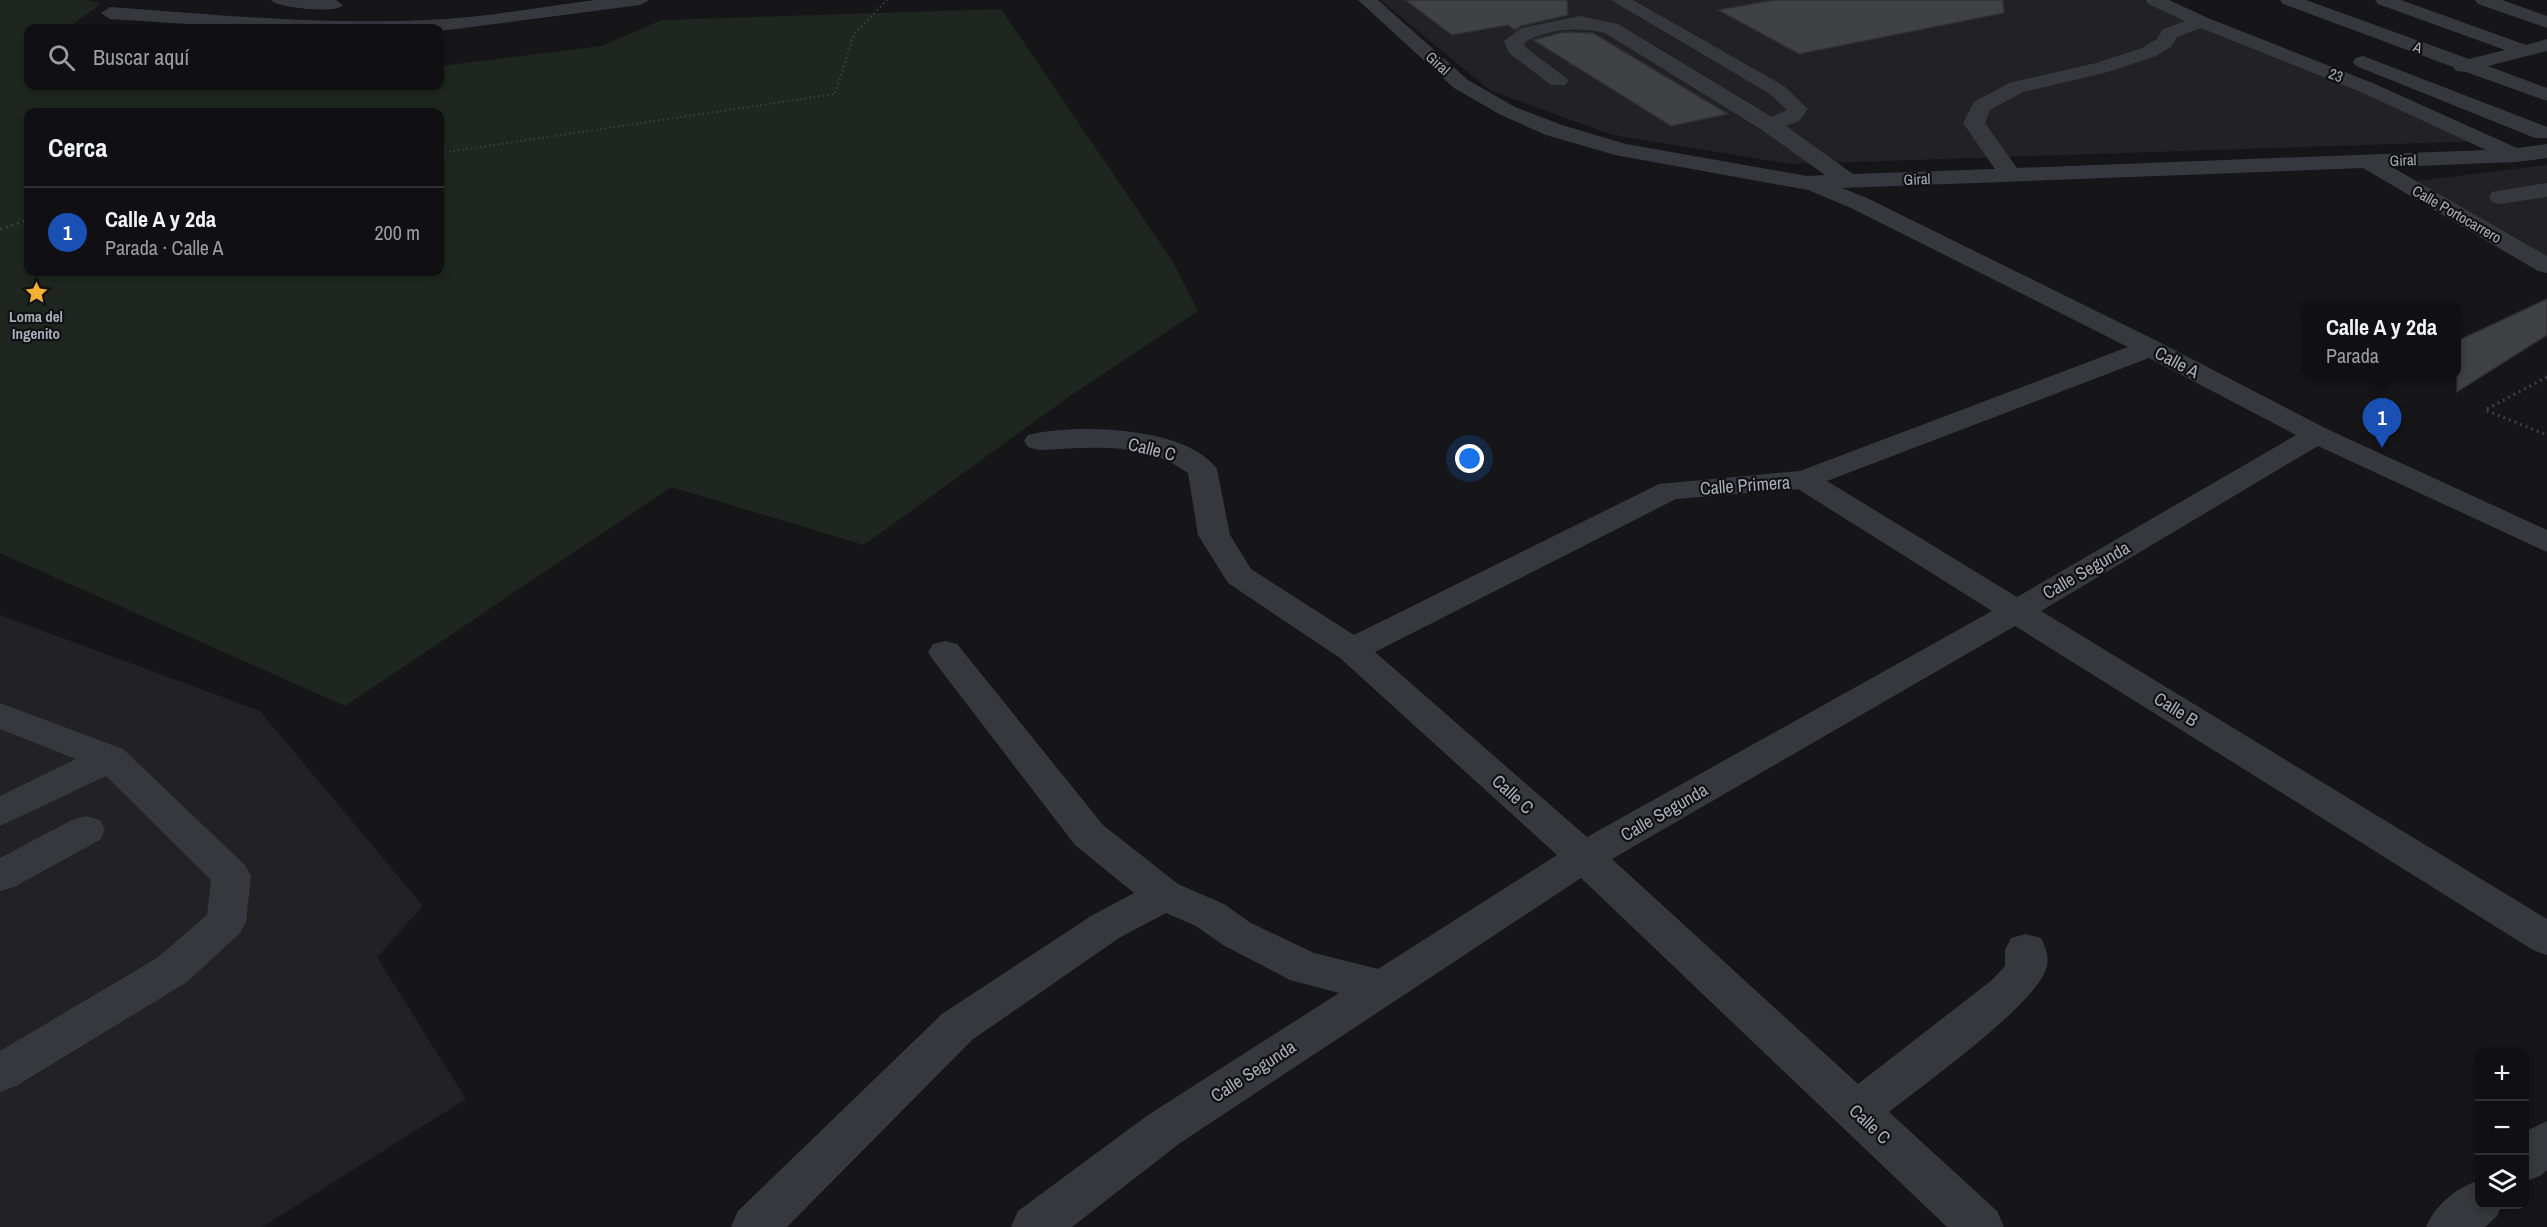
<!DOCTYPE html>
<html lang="es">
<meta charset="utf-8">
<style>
:root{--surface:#101012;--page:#19191b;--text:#f1f3f6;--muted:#9c9d9f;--line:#303032;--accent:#b45309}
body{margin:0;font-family:"Archivo Narrow",sans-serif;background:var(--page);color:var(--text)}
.controls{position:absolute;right:18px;bottom:18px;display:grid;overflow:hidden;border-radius:12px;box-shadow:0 3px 9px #0003}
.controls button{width:54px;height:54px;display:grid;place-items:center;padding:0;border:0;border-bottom:2px solid var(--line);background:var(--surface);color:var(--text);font:30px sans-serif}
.you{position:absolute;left:1470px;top:459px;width:21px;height:21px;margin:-15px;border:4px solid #fff;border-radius:50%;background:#1a73e8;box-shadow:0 0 0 9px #1a73e833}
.badge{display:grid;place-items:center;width:39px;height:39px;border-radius:50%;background:var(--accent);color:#fff;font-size:20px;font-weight:700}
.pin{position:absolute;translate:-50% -50px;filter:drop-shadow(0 2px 3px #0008)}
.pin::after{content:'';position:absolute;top:32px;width:21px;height:18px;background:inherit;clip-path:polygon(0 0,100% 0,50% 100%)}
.popup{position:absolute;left:2302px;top:301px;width:159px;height:78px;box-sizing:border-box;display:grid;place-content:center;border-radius:12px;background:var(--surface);filter:drop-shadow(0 2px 4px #0005);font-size:20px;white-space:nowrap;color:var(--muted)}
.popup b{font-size:22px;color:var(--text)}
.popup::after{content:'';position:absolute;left:50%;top:100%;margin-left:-12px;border:12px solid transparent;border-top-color:var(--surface)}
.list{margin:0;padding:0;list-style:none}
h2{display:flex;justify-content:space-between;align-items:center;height:78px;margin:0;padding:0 24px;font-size:26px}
h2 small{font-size:20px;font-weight:400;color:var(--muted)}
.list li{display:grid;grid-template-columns:39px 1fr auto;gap:18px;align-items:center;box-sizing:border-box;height:90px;padding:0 24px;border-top:2px solid var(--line)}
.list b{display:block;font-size:22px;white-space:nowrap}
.list p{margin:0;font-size:20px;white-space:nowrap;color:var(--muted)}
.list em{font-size:20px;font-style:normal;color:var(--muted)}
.icon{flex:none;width:33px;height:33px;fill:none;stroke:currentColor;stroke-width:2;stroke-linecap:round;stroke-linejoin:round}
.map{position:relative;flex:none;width:2547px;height:1227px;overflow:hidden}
.search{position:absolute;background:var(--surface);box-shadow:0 3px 9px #0003;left:24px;top:24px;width:420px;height:66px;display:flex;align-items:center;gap:15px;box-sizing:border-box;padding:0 21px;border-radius:12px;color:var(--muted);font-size:22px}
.panel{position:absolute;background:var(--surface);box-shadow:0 3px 9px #0003;left:24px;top:108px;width:420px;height:168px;border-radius:12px}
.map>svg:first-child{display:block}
.built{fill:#222225}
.green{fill:#1e261f;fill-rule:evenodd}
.building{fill:#404145;stroke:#303034;stroke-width:1.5}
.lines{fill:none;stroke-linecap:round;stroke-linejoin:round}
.path-far1{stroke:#3d3f44;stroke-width:2;stroke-dasharray:1.5 3;stroke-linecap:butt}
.path{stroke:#3d3f44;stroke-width:3;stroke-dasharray:2 4;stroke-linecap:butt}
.minor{fill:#37383d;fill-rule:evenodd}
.labels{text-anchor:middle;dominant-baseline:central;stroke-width:4.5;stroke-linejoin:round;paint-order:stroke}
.far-street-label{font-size:15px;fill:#a8adb8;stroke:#111113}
.far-poi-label{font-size:15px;font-weight:bold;fill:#a8adb8;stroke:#111113}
.street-label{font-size:18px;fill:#a8adb8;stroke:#111113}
</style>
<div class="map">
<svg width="2547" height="1227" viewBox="0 0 2547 1227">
<rect width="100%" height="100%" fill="#161618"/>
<g class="built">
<polygon points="1380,0 2141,0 2484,141 1791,164 1613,135 1491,91"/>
<polygon points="2547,165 2547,260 2408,182"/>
<polygon points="0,615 260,711 423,906 377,957 466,1099 262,1227 0,1227"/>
</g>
<path class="green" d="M 0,0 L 88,0 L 101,4 L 67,28 L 28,28 L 28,86 L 440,86 L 440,66 L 602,46 L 661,20 L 1001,9 L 1173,262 L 1198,311 L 1070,396 L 864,545 L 671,487 L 345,706 L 0,553 ZM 28,112 L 440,112 L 440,272 L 28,272 Z"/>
<g class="building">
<polygon points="1405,0 1567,0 1568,15 1521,26 1515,30 1508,25 1452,35"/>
<polygon points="1774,0 2003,0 2004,13 1799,54 1718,10"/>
<polygon points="1564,32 1593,33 1728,114 1671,126 1533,40"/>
<polygon points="2547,299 2547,335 2457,392 2457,341"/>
</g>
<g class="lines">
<polyline class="path-far1" points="440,153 835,94 854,34 887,0"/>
<g class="path">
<polyline points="0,229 28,220"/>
<polyline points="2547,377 2485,410 2547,435"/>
</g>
<g class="minor">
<path d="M 271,0 L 336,0 L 343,5 C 337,14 277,8 271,0 Z"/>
<path d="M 595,0 L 649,0 L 640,5 L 440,31 L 440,28 L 251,28 L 110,19 L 101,13 L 110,7 C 216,15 322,25 428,20 C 484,18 539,7 595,0 Z"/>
<path d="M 1358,0 L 1378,0 L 1468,80 L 1515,107 L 1562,125 L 1626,144 L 1807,176 L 1825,175 L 1762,130 L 1605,33 C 1579,27 1548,28 1524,43 L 1525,47 L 1565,77 L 1568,81 L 1565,85 L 1551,85 L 1509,53 L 1504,41 L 1521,28 L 1580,16 L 1618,24 L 1772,117 L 1787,110 L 1770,94 L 1611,0 L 1633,0 L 1784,86 L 1808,109 L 1799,121 L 1786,126 L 1853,174 L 1995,169 L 1963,123 L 1974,102 L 2009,83 L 2096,63 L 2142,48 L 2157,39 L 2163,29 L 2185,21 L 2148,4 L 2145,0 L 2169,0 L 2208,18 L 2375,84 L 2517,148 L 2547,144 L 2547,158 L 2516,162 L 2392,167 L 2547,256 L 2547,273 L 2538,271 L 2363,168 L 1842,188 L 1867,198 L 2159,342 L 2327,429 L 2547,530 L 2547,552 L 2318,446 L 2041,611 L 2547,919 L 2547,955 L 2533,950 L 2015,626 L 1612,859 L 1858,1084 L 1992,980 L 2005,966 L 2005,950 L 2011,938 L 2026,934 L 2041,938 C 2046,948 2050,958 2046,969 C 2033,1007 1924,1084 1889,1112 L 1997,1211 L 2004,1227 L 1947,1227 L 1581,878 L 1180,1143 L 1072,1227 L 1011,1227 L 1018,1211 L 1148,1115 L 1339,993 L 1290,980 L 1223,945 L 1196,926 L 1166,913 L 1119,938 L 972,1040 L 787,1227 L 731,1227 L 738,1211 L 942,1014 L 1091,916 L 1134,893 L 1075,845 L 933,660 L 928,652 L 933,644 L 945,641 L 957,644 L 1103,825 L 1178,884 L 1224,904 L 1251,923 L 1314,953 L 1378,969 L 1557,855 L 1340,658 L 1228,583 L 1198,535 L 1188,473 C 1143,440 1090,448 1038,450 L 1028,447 L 1024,441 L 1028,435 C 1074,423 1187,426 1217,469 L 1230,535 L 1251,569 L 1354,635 L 1659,484 L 1800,471 L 2128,347 L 1851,208 L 1808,190 L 1615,155 L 1546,135 L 1501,115 L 1454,88 ZM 2201,28 L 2361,92 L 2486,150 L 2017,168 L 1985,123 L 1990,110 L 2023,92 L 2108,72 L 2156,56 L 2171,47 L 2177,37 ZM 2149,358 L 2296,435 L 2017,597 L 1827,481 ZM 1798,489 L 1992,611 L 1587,837 L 1375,652 L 1676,499 Z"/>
<polygon points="2280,0 2306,0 2469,59 2505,50 2378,4 2375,0 2401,0 2526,45 2547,39 2547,51 2488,66 2547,88 2547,101 2466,72 2456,71 2453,67 2283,4"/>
<polygon points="2475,0 2502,0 2547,16 2547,28 2478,4"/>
<polygon points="2363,56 2547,127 2547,138 2535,138 2356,66 2353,62 2356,58"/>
<polygon points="2547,183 2547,197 2500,204 2492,202 2489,197 2492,192"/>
<polygon points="0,703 123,749 245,865 251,876 246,922 240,933 187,982 16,1086 0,1092 0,1051 157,958 207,915 211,880 106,776 0,826 0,796 76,759 0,729"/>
<polygon points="86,816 100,820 105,830 100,840 14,887 0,891 0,858 72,820"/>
<polygon points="2547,1121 2547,1170 2540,1176 2524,1182 2524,1132"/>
<path d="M 2480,1180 L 2480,1204 L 2502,1204 L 2497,1216 L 2485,1227 L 2426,1227 C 2436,1204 2456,1188 2480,1180 Z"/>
</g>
</g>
<defs>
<symbol id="sight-bare" viewBox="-9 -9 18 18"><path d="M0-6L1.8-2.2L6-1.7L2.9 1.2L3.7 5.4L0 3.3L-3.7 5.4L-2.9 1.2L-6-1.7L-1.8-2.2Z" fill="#f2b134" stroke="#111113" stroke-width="2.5" paint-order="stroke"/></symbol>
</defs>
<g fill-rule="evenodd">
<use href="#sight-bare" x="20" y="276" width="33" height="33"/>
</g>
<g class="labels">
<g class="far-street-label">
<text transform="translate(2418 47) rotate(20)">A</text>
<text transform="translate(1438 63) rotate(42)">Giral</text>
<text transform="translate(2336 75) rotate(22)">23</text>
<text transform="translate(2403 160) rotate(-2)">Giral</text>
<text transform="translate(1917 179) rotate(-2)">Giral</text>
<text transform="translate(2457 214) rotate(30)">Calle Portocarrero</text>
</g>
<g class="far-poi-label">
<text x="36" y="316">Loma del<tspan x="36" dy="17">Ingenito</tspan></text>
</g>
<g class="street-label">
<text transform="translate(2177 362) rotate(28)">Calle A</text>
<text transform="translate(1152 449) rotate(14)">Calle C</text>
<text transform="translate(1745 485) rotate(-4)">Calle Primera</text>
<text transform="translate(2086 570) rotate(-30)">Calle Segunda</text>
<text transform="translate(2176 709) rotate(32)">Calle B</text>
<text transform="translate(1513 794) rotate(42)">Calle C</text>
<text transform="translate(1664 812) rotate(-30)">Calle Segunda</text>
<text transform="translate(1253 1071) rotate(-33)">Calle Segunda</text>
<text transform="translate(1870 1124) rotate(43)">Calle C</text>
</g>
</g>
</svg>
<div class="controls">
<button>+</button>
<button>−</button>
<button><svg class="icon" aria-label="layers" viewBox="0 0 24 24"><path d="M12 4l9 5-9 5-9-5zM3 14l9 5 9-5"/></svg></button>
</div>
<div class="you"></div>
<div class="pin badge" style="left:2382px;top:448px;background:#1a4fb4">1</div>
<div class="popup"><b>Calle A y 2da</b>Parada</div>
<div class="search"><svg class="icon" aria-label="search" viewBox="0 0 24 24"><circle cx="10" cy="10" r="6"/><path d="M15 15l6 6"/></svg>Buscar aquí</div>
<section class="panel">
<h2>Cerca<small></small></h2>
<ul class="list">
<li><span class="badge" style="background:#1a4fb4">1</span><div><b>Calle A y 2da</b><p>Parada · Calle A</p></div><em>200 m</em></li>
</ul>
</section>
</div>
